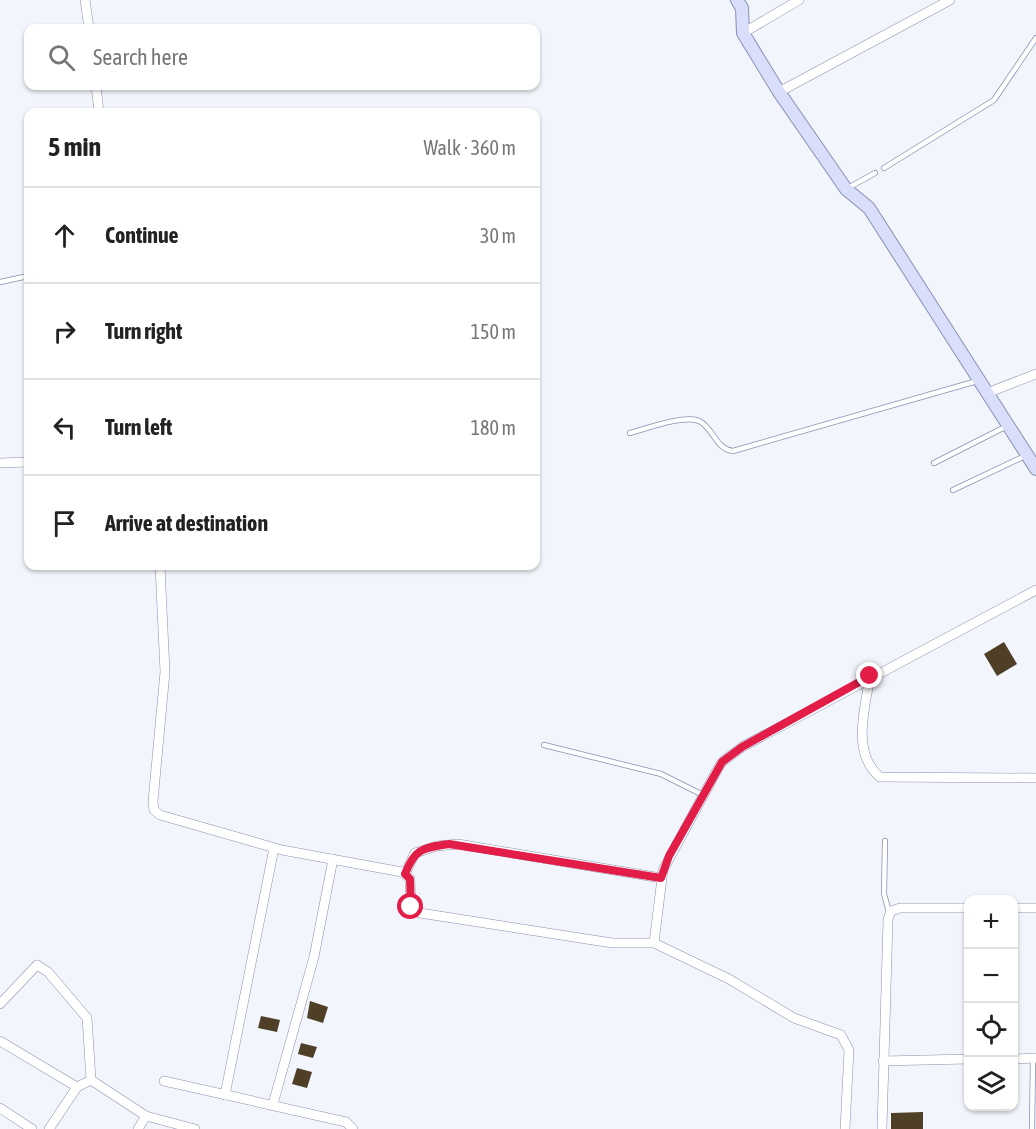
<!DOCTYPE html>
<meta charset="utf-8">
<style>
:root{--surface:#fff;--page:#f2f2f2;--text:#222;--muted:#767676;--line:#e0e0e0}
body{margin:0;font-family:"Asap Condensed",sans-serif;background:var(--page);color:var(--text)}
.controls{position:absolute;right:18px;bottom:18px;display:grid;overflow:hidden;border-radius:12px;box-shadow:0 2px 4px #0004}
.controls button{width:54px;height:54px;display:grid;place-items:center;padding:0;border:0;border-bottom:2px solid var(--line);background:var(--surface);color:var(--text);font:30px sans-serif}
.stop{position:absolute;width:18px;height:18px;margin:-14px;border:4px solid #e11d48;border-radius:50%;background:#fff}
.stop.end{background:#e11d48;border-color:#fff;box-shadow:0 2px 6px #0008}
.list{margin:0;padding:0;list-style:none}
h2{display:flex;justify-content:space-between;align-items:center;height:78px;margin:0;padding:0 24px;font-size:26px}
h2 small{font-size:20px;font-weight:400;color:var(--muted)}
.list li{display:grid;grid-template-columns:39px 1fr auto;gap:18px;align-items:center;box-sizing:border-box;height:96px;padding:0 24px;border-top:2px solid var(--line)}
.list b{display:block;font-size:22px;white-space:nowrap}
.list em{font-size:20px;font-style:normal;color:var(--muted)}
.icon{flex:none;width:33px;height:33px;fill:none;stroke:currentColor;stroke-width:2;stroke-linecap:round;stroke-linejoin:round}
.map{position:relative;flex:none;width:1036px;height:1129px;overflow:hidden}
.search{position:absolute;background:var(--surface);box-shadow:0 2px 4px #0004;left:24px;top:24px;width:516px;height:66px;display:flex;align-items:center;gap:15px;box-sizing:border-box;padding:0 21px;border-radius:12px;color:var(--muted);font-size:22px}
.panel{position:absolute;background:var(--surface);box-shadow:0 2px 4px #0004;left:24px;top:108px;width:516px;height:462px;border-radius:12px}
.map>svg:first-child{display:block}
.building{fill:#4f3f27}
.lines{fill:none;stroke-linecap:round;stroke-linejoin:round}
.lane-casing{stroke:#8890af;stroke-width:6}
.street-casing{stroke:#8890af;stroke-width:10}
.secondary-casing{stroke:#8890af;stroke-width:14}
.lane{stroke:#fff;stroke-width:4.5}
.street{stroke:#fff;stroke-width:9}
.secondary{stroke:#d9defa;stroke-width:12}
.route{stroke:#e11d48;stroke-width:8}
</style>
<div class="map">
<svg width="1036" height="1129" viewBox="0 0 1036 1129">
<rect width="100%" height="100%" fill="#f3f5fc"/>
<g class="building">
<polygon points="1004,642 1017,664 997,676 984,654"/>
<polygon points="310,1001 328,1007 323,1023 307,1018"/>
<polygon points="261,1016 280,1020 277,1032 258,1028"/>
<polygon points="301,1043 317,1047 313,1058 298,1054"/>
<polygon points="297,1068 312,1072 307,1088 292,1084"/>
<polygon points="923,1112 923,1129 891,1129 891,1113"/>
</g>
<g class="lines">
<defs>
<g id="lane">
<polyline points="884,168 994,100 1036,38"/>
<polyline points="848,188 875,173"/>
<polyline points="0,282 28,276"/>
<path d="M 630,433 C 645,429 686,414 699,421 C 714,428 715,449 733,451 L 977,381"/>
<polyline points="934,463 1007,426"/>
<polyline points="953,490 1027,455"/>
<polyline points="544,745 661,774 703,795"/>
<polyline points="885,841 884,894 889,912"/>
<polyline points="1032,1129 1033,1058"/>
</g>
<g id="street">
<polyline points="85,0 89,28"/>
<polyline points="743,33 799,0"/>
<polyline points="96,86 99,112"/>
<polyline points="779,92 950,0"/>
<polyline points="987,393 1036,374"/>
<polyline points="0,463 28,462"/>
<polyline points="160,566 165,672 153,801 154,810 160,815 282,850 402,872 410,879 411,907 420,913 612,943 654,943 729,979 794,1018 841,1035 849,1050 845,1129"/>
<path d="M 870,677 C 865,707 851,754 880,777 L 1036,778"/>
<polyline points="405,874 415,853 437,846 458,844 661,878"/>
<polyline points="1014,908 1036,908"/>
<polyline points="654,943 663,870 716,772 722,762 742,747 1036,590"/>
<polyline points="0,1004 37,965 48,972 87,1018 91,1080 77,1087 49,1129"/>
<polyline points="0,1041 77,1087"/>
<polyline points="1014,1059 1036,1058"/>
<polyline points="883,1061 968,1059"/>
<polyline points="91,1080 146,1116 195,1129"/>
<polyline points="164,1081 346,1122 353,1129"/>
<polyline points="225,1095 274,848"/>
<polyline points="273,1104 314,957 333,859"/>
<polyline points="0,1108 32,1129"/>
<polyline points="138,1129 146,1116"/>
<polyline points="882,1129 888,919 891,911 900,908 968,908"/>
</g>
<polyline id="secondary" points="737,0 742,8 743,33 779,92 846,189 869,208 1036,469"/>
</defs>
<use href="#lane" class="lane-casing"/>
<use href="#street" class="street-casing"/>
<use href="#secondary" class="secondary-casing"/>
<use href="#lane" class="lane"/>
<use href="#street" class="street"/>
<use href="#secondary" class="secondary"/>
</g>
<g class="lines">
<path class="route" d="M 411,907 L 410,879 L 405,874 C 415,848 423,848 449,844 L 661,878 L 669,856 L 722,762 L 742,747 L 870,676"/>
</g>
</svg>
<div class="controls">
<button>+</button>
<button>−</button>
<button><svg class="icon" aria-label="locate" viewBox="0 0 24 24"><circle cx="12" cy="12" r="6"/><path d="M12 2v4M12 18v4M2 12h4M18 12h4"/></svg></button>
<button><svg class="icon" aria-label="layers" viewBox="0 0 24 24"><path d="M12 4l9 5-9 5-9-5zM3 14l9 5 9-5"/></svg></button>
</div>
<div class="stop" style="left:411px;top:907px"></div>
<div class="stop end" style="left:870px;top:676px"></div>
<div class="search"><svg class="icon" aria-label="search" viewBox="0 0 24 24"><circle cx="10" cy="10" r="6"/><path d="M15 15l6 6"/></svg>Search here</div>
<section class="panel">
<h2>5 min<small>Walk · 360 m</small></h2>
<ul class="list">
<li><svg class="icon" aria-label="ahead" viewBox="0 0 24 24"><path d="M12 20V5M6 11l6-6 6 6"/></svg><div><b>Continue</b></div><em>30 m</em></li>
<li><svg class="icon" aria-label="right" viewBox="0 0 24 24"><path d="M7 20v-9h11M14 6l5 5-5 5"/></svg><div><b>Turn right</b></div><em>150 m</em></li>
<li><svg class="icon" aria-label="left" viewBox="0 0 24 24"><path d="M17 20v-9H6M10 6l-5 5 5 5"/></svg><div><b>Turn left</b></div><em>180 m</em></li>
<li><svg class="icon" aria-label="arrive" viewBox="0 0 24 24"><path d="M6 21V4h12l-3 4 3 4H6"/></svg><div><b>Arrive at destination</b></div></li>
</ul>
</section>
</div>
